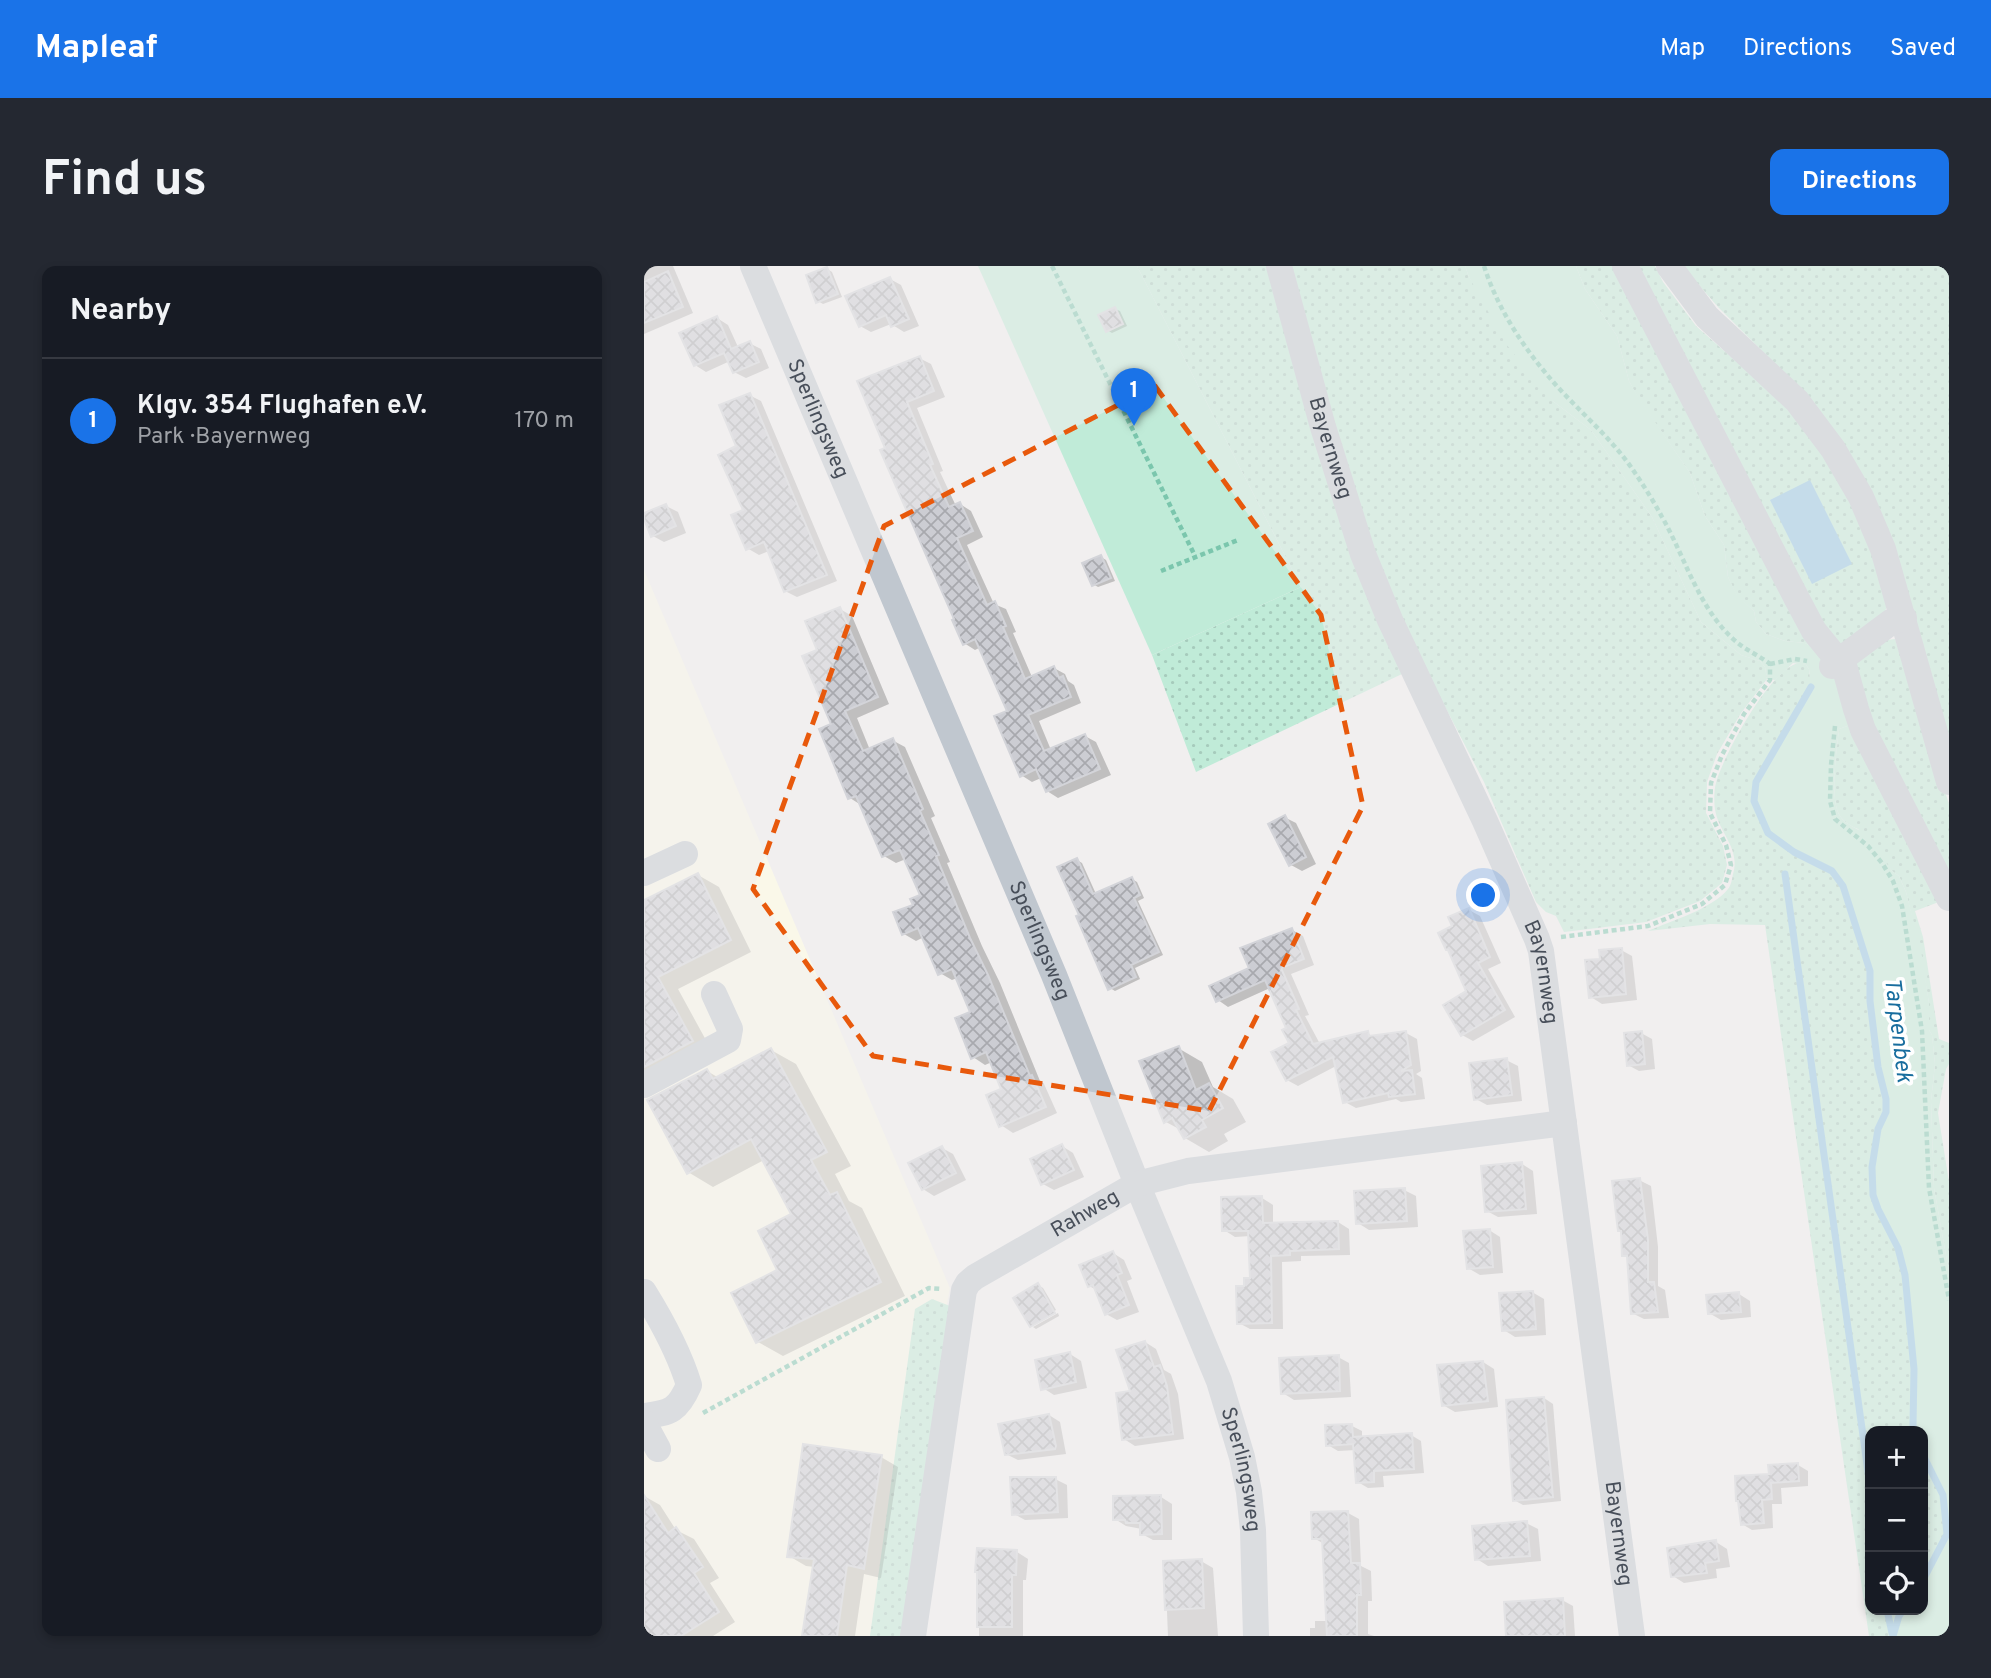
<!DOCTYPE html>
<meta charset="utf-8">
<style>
:root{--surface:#171b24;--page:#242831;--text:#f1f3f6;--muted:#9ea1a6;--line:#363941;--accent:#1a73e8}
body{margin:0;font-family:Overpass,sans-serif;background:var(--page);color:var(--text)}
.controls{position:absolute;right:21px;bottom:21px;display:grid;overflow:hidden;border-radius:14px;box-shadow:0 4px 10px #0003}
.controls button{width:63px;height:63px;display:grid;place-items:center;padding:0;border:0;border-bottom:2px solid var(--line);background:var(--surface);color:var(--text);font:35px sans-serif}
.you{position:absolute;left:840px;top:630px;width:24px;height:24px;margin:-18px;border:5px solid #fff;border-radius:50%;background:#1a73e8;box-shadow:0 0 0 10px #1a73e833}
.badge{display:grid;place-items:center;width:46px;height:46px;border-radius:50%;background:var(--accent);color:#fff;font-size:23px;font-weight:700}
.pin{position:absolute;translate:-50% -58px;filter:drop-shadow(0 2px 4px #0008)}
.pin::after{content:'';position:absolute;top:37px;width:24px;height:21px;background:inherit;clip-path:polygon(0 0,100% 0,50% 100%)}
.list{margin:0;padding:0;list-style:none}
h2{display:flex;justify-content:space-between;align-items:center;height:91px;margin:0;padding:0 28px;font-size:30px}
h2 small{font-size:23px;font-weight:400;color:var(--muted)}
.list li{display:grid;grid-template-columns:46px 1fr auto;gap:21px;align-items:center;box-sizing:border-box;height:126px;padding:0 28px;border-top:2px solid var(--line)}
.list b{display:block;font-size:26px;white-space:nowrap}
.list p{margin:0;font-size:23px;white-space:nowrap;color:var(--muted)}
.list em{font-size:23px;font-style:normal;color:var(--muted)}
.icon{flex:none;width:38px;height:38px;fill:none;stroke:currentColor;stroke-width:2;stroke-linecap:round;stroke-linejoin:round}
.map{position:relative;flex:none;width:1305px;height:1370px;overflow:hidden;border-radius:14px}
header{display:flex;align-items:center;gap:42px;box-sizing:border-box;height:98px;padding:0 35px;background:var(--accent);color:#fff}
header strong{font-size:33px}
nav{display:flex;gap:38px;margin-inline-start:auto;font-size:24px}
.intro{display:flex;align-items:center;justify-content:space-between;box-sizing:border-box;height:168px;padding:0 42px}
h1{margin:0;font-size:49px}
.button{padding:18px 32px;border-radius:14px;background:var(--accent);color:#fff;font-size:24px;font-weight:700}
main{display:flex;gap:42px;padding:0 42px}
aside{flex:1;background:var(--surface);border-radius:14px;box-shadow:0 4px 10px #0003}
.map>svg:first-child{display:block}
.commercial{fill:#faf8e9}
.grass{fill:url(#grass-dots)}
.green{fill:#c0ebd8}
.water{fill:#91c6e5}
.shadow{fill:#0003}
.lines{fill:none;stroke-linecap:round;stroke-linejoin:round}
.stream{stroke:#91c6e5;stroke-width:7}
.building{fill:url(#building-cross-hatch);stroke:#d3d4d9;stroke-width:2}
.path{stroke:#7bc6ad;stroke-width:4.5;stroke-dasharray:5 3.5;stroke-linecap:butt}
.minor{stroke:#c0c7cf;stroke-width:26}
.marked{fill:none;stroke:#e8590c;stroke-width:5;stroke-dasharray:14 9;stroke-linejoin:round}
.labels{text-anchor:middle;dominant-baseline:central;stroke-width:7;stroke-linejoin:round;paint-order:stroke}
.street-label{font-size:21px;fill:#484f5a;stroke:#fff}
.water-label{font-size:23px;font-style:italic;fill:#186d9e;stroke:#fff}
</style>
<header>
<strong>Mapleaf</strong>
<nav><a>Map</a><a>Directions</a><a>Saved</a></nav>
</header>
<div class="intro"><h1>Find us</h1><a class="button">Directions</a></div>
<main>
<aside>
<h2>Nearby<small></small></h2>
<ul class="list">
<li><span class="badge">1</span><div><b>Klgv. 354 Flughafen e.V.</b><p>Park · Bayernweg</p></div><em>170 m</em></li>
</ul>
</aside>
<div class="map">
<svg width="1305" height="1370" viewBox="0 0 1305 1370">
<defs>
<pattern id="grass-dots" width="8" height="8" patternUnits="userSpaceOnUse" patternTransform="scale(1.75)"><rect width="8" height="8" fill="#c0ebd8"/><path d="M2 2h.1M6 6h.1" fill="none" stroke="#a6cbbc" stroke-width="1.8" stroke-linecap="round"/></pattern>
<pattern id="building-cross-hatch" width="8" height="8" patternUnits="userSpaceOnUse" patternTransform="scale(1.75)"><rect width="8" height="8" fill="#cccdd3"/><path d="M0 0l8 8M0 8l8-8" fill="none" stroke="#a8a9ae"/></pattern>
</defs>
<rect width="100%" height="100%" fill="#f1efef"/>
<polygon class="commercial" points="0,304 306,1022 242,1370 0,1370"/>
<g class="grass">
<polygon points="493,0 821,0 825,11 910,136 947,164 1008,251 1057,356 1097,389 1116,395 1121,401 1123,413 1097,447 1073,488 1063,516 1062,547 1079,580 1083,599 1078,617 1056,635 1002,656 920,666 912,650 902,646 892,636 840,516 779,398 552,506 508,389 657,321"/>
<polygon points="932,0 972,0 1170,382 1161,377 1141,375 1122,368 1112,356 1110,345 1093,330 1084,311 1080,279 1061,250 1046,207 994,132 985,115 973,70 941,23"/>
<polygon points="985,0 1011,0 1019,16 1052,60 1147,144 1181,186 1231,286 1245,336 1241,345 1195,385"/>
<polygon points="1038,0 1305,0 1305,479 1267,350 1160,127 1075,42"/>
<polygon points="1251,373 1305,538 1305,622 1222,462 1212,397 1234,375"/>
<path d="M 1155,397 L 1162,399 L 1165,403 L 1167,421 L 1112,516 L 1150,586 L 1188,605 L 1199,620 L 1226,705 L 1226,735 L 1234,801 L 1242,833 L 1242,846 L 1234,863 L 1234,943 L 1254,982 L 1261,1009 L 1270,1103 L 1269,1160 L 1270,1165 L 1226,1165 L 1226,1344 L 1259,1344 L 1255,1350 L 1249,1370 L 1225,1370 L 1121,659 L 1066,658 L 1004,665 C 1027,655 1068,643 1084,623 C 1087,620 1088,613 1089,608 C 1097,582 1074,566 1071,543 C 1070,536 1070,524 1072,517 C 1079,490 1127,401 1155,397 Z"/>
<path d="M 1209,458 L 1300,634 L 1271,645 L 1279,671 L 1295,773 L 1305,777 L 1305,798 L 1302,803 L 1294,847 L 1305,916 L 1305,1006 L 1290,922 L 1287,835 L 1291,798 L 1288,769 L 1285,764 L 1285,737 L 1276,684 L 1262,626 L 1255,610 L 1248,605 L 1214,563 C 1208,561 1200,556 1196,550 C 1185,534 1193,483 1195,463 Z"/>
<polygon points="288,1033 306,1040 258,1370 226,1370 271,1043"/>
<polygon points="1279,1189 1299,1229 1303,1268 1279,1314"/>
</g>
<g class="green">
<polygon points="334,0 493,0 657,321 508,389"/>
<path d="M 821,0 L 932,0 L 941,23 L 973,70 L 985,115 L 994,131 L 1046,207 L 1061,250 L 1080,279 L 1084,311 L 1093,329 L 1110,345 L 1112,356 L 1122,368 L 1141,375 L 1161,377 L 1170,382 L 1196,408 L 1209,458 L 1195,463 C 1193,483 1185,533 1196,550 C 1201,559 1214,562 1222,569 C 1229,574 1235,581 1241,588 L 1241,595 L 1248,605 L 1255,610 L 1262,626 L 1277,684 L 1285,737 L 1285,764 L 1288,769 L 1291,798 L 1287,835 L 1290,922 L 1305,1006 L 1305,1370 L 1249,1370 L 1255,1350 L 1259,1344 L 1279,1344 L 1279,1314 L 1303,1268 L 1299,1229 L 1279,1189 L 1279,1165 L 1270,1165 L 1269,1160 L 1270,1103 L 1261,1009 L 1254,982 L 1234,943 L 1229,929 L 1228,901 L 1234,863 L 1242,846 L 1242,833 L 1234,801 L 1226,735 L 1226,705 L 1198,620 L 1188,605 L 1150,586 L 1124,567 L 1110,535 L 1112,516 L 1167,422 L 1160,417 L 1166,410 L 1165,403 L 1162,399 L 1149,397 L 1131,414 L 1123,413 L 1121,401 L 1116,395 L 1097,389 L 1057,356 L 1008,251 L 947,164 L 910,136 L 862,78 L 825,11 Z"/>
</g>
<polygon class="water" points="1166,214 1208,298 1168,318 1126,234"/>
<g class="shadow">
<polygon points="0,0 29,0 49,47 0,68"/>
<polygon points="183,3 188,6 198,31 179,38 174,35"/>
<polygon points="246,13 257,19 275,60 260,66 247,58 227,66 216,60"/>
<polygon points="471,43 476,45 483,60 468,67 463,64"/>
<polygon points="73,52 84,59 94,81 105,77 117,83 125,102 102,112 90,106 86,95 62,106 51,99"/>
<polygon points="275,92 287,98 301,131 273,142 299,205 296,206 312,240 316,238 327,245 339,271 323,279 350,338 362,343 372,366 369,367 388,411 410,402 421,408 424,415 430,419 437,437 395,455 407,484 441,470 452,476 467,509 414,532 403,525 397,512 388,516 377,509 365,446 337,381 331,384 320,377 243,183"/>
<polygon points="105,129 117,135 193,315 153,331 141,325 125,285 115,289 103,282 95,181"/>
<polygon points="22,240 34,246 42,267 20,276 9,270"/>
<polygon points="457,291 462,294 471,315 454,321 449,318"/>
<polygon points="196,343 208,350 245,438 213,452 226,484 248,474 261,481 291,550 287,552 306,596 303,597 338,680 356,717 396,815 400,818 413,847 369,867 357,859 359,824 348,796 341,799 329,791 328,747 313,712 308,714 296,707 280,671 272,675 260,668 271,640 278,630 262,593 252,597 240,590 217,539 206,532 175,385"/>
<polygon points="640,551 652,557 672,598 658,605 647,599"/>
<polygon points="433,594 438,597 452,628 488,613 493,616 500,632 494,635 519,689 491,702 496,713 471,725 466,722 437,649"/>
<polygon points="54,609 75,621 107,686 34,723 69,787 0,821 0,636"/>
<polygon points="825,644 836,650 857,697 844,703 871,751 829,775 818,769 824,726 806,685 810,661"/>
<polygon points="648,664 659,670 670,699 647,708 665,749 661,750 676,778 723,767 730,771 762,767 773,773 777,805 772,808 778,812 781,833 757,836 752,833 712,842 701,836 692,800 654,820 643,814 647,778 644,763 626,722 584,741 574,734"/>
<polygon points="977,684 988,690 993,734 958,738 947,731"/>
<polygon points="997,767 1008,773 1011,803 995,805 984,799"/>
<polygon points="534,782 558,796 569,821 589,833 602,856 580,868 584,875 565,886 541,872 537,864 522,856"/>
<polygon points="127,784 152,798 207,900 191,908 205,935 218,942 261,1030 139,1090 114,1076 136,1005 150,949 120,894 69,921 44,906 63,805 75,812"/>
<polygon points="862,794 874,800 878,835 843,839 832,833"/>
<polygon points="418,880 429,887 440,911 410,924 399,918"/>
<polygon points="298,882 309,888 322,914 290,930 279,923"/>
<polygon points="878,898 889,905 893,948 854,951 843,945"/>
<polygon points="995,914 1007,920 1014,981 1014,1020 1021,1024 1025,1052 1000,1053 988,1047 985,992 979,989"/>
<polygon points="760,924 772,930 774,961 725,964 714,957"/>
<polygon points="618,932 629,939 629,959 694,956 705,963 706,989 657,990 657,995 638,996 639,1063 606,1063 595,1057 602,1022 608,1013 606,970 591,971 580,964"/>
<polygon points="845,964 856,971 859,1007 836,1009 824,1002"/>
<polygon points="469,987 480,994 488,1013 483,1015 495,1046 473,1054 462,1048 453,1024 445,1020"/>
<polygon points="394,1019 399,1022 412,1044 387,1059"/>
<polygon points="888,1026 900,1033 902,1069 871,1071 860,1064"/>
<polygon points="1095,1028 1106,1035 1107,1051 1077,1054 1065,1047"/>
<polygon points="414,1047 415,1050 392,1063 389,1061"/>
<polygon points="501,1076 512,1083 520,1104 527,1108 534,1128 540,1173 491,1180 480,1173 489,1126"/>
<polygon points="426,1088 437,1095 443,1122 410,1129 399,1122"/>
<polygon points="694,1091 705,1097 707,1131 650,1134 639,1127"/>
<polygon points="839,1096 850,1103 854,1141 811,1146 799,1139"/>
<polygon points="900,1132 909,1138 917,1235 879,1239 870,1234"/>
<polygon points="405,1149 416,1156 422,1188 374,1194 362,1188"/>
<polygon points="708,1160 718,1165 718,1172 767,1169 777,1175 780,1207 739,1210 740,1221 724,1222 714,1216 712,1184 694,1185 684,1179"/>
<polygon points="237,1191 254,1201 237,1312 220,1308 211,1370 160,1370 171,1301 162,1300 145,1290"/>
<polygon points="1154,1199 1164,1205 1164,1220 1137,1222 1138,1238 1128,1238 1129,1262 1108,1264 1098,1258 1127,1210"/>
<polygon points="411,1213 423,1219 424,1252 381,1254 370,1248"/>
<polygon points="0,1230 16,1239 32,1264 50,1273 75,1312 66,1317 91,1356 69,1370 0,1370"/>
<polygon points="517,1231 528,1238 528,1274 509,1274 498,1268 498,1263 482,1260 471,1253"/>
<polygon points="704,1247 715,1253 717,1300 727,1305 728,1335 724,1335 724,1368 730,1370 666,1370 666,1362 671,1362 671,1355 684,1355 680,1278 670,1272"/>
<polygon points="882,1257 894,1263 897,1295 844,1300 833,1293"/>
<polygon points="1072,1276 1083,1283 1086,1301 1072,1303 1073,1312 1040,1317 1029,1310"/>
<polygon points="373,1286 384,1293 382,1314 379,1314 379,1370 335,1370 335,1306"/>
<polygon points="557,1295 569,1302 574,1370 524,1370 521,1297"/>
<polygon points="918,1334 929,1340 931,1370 864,1370"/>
</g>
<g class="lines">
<g class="stream">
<polyline points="1167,421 1112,516 1110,535 1124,567 1150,586 1188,605 1199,620 1226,705 1226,735 1234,801 1242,833 1242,846 1234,863 1228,901 1229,929 1234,943 1254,982 1261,1009 1270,1103 1269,1160 1270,1165"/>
<polyline points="1141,608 1226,1220"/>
<polyline points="1279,1189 1299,1229 1303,1268 1279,1314"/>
<polyline points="1243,1344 1248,1367"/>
<polyline points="1249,1370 1255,1350 1259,1344"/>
</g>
</g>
<g class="building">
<polygon points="183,1 194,28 172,37 162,9"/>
<polygon points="24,5 39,41 0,57 0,16"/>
<polygon points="246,11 265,53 247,61 242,49 215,61 201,30"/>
<polygon points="471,41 479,58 462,66 454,49"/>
<polygon points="73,50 87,83 106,75 115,96 89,107 80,87 50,100 35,67"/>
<polygon points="276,90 290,125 263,136 289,198 286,199 305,241 316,236 329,265 313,272 343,339 351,335 362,360 359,361 381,413 410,400 415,412 419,410 427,431 384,449 400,485 441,468 456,503 402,526 392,503 376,511 350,450 363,445 331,373 319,379 308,354 310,353 236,184 241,182 213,115"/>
<polygon points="106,127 183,309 140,326 120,276 102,284 87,249 99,244 74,189 92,180 75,139"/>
<polygon points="22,238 32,260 7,271 0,253 0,247"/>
<polygon points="457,289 467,312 448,320 438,297"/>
<polygon points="196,341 234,431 201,445 219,485 249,472 279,543 276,545 295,589 292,590 326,672 344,709 386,810 388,809 402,841 355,861 342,829 357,823 342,786 327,793 311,752 326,746 308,703 294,709 274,662 258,669 249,646 269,639 266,633 276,629 256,584 238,591 212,530 204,533 175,463 187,458 158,390 173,384 161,355"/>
<polygon points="641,549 662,591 645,600 624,558"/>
<polygon points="433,592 449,628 488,611 496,629 490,632 515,686 487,699 492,711 464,724 432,650 435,649 413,601"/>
<polygon points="54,607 87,674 14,711 49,775 0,801 0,634"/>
<polygon points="825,642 846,691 834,697 861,744 817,770 799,739 822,725 804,684 802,684 794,667 808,660 804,651"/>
<polygon points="648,662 660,693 637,702 655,743 652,744 669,778 724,765 725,770 762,765 767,799 757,805 768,804 771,828 745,831 744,827 699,837 689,791 642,815 627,786 645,777 638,764 642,762 621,714 572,736 565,720 605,702 596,682"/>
<polygon points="978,682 982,728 945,732 941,694 956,693 955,684"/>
<polygon points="998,765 1001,798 983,800 980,767"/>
<polygon points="535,780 552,824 565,817 579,842 558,854 562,861 540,873 528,852 520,857 495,795"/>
<polygon points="127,782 183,886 167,894 186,929 193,926 237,1016 112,1077 87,1027 133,1004 114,965 147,948 107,873 43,908 3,834 63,803 69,813"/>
<polygon points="863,792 868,829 830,834 825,797"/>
<polygon points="418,878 430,904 397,919 386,893"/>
<polygon points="298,880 312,907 278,924 264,897"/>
<polygon points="878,896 882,943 841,946 837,900"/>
<polygon points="996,912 1004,974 1004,1016 1010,1016 1014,1046 987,1048 983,990 978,990 977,965 974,965 968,915"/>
<polygon points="761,922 763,955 712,958 710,925"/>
<polygon points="618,930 619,957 694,955 695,983 646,985 646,989 627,990 628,1057 593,1058 592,1020 600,1020 600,1012 606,1012 604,965 578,965 577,931"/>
<polygon points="846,963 849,1001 823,1003 819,965"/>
<polygon points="469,985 478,1007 473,1009 485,1039 461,1049 449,1019 444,1021 435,999"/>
<polygon points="394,1017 411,1047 386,1061 369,1032"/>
<polygon points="889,1025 892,1063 858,1065 855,1027"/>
<polygon points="1095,1026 1097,1046 1064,1048 1062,1029"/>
<polygon points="501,1075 510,1101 516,1099 523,1120 529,1168 478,1174 472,1127 486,1125 472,1084"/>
<polygon points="426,1086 432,1116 397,1124 391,1094"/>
<polygon points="695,1089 696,1125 637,1128 635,1092"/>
<polygon points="839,1095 844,1135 798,1140 793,1099"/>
<polygon points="900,1131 909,1231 869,1235 862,1134"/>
<polygon points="405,1148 412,1180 411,1183 361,1189 354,1158"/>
<polygon points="708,1158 709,1171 768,1167 770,1203 730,1205 730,1216 712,1217 709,1178 682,1180 681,1159"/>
<polygon points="159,1178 238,1189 220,1303 203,1299 193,1370 158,1370 170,1293 143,1291"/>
<polygon points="1154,1197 1155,1215 1127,1217 1128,1233 1118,1234 1120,1257 1097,1259 1094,1235 1092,1235 1091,1210 1125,1208 1124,1199"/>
<polygon points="366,1211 412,1211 414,1246 368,1249"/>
<polygon points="0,1229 24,1267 32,1261 59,1301 50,1307 75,1346 37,1370 0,1370"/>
<polygon points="517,1229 518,1268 496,1269 496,1257 482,1257 481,1254 469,1254 469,1230"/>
<polygon points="704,1245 707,1297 716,1297 717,1329 713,1329 713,1370 683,1370 678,1273 668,1273 667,1246"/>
<polygon points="883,1255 886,1290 831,1294 828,1260"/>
<polygon points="1072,1274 1075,1295 1061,1297 1063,1307 1027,1311 1023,1282"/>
<polygon points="333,1282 373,1284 372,1309 368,1309 368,1361 333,1361 333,1306 331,1306"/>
<polygon points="558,1293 560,1342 521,1344 519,1295"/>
<polygon points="919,1332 921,1370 862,1370 860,1336"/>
</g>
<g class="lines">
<g class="path">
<polyline points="408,0 551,290"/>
<path d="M 840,0 C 854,44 881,84 911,118 C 936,146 965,170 987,201 C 998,217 1009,234 1018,251 C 1041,291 1053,338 1087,371 C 1099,383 1113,388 1126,398"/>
<polyline points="517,305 594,274"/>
<polyline points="1126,398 1151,393 1163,395"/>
<polyline points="1191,460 1187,499 1186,535 1191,553 1224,580 1238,597 1249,615 1258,640 1278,765 1285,922 1305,1034"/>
<polyline points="917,671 1004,660 1058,638 1081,619 1087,599 1082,579 1066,547 1067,517 1078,489 1100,448 1126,414 1126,398"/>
<polyline points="59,1147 285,1022 298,1023"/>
</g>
<g class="minor">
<path id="s1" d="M 109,0 L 410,709 L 493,918 L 575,1115 L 598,1191 L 605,1226 L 609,1264 L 612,1370"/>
<path id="s2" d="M 635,0 L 679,161 L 719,288 L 746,354 L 841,555 L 893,673 L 897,685 L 988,1370"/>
<polyline points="981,0 1153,333 1170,365 1201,403 1212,443 1219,464 1305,632"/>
<polyline points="1025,0 1063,51 1153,135 1189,183 1217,231 1239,283 1305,516"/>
<polyline points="1188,400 1247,356 1260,352"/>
<polyline points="0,607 41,588"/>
<polyline points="0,819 84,774 86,763 70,728"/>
<path d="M 0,1026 C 18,1055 35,1086 45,1119 C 34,1144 27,1147 0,1150"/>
<polyline points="0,1157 14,1183"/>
<path id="s3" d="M 269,1370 L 320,1024 L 324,1017 L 331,1011 L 493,918 L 544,905 L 920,857"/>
</g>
</g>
<path d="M0 0H1305V1370H0ZM 511,120 L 677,349 L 719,540 L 565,845 L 229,790 L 109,623 L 240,260 Z" fill="#f1efef" fill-opacity=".55" fill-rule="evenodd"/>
<path class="marked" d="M 511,120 L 677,349 L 719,540 L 565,845 L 229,790 L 109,623 L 240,260 Z"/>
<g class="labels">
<g class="street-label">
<text stroke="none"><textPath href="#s1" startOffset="166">Sperlingsweg</textPath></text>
<text stroke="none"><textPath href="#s2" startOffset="189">Bayernweg</textPath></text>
<text stroke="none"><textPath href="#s1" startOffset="733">Sperlingsweg</textPath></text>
<text stroke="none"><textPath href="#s2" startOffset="756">Bayernweg</textPath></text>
<text stroke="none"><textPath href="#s3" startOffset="494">Rahweg</textPath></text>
<text stroke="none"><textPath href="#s1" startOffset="1300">Sperlingsweg</textPath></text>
<text stroke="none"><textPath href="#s2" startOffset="1323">Bayernweg</textPath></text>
</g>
<g class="water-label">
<text transform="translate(1253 764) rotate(83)">Tarpenbek</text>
</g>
</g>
</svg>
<div class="controls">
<button>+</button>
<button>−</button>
<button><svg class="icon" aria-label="locate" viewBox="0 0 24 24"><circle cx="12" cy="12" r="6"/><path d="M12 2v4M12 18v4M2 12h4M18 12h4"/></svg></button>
</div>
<div class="you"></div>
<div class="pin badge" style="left:490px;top:160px">1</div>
</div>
</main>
